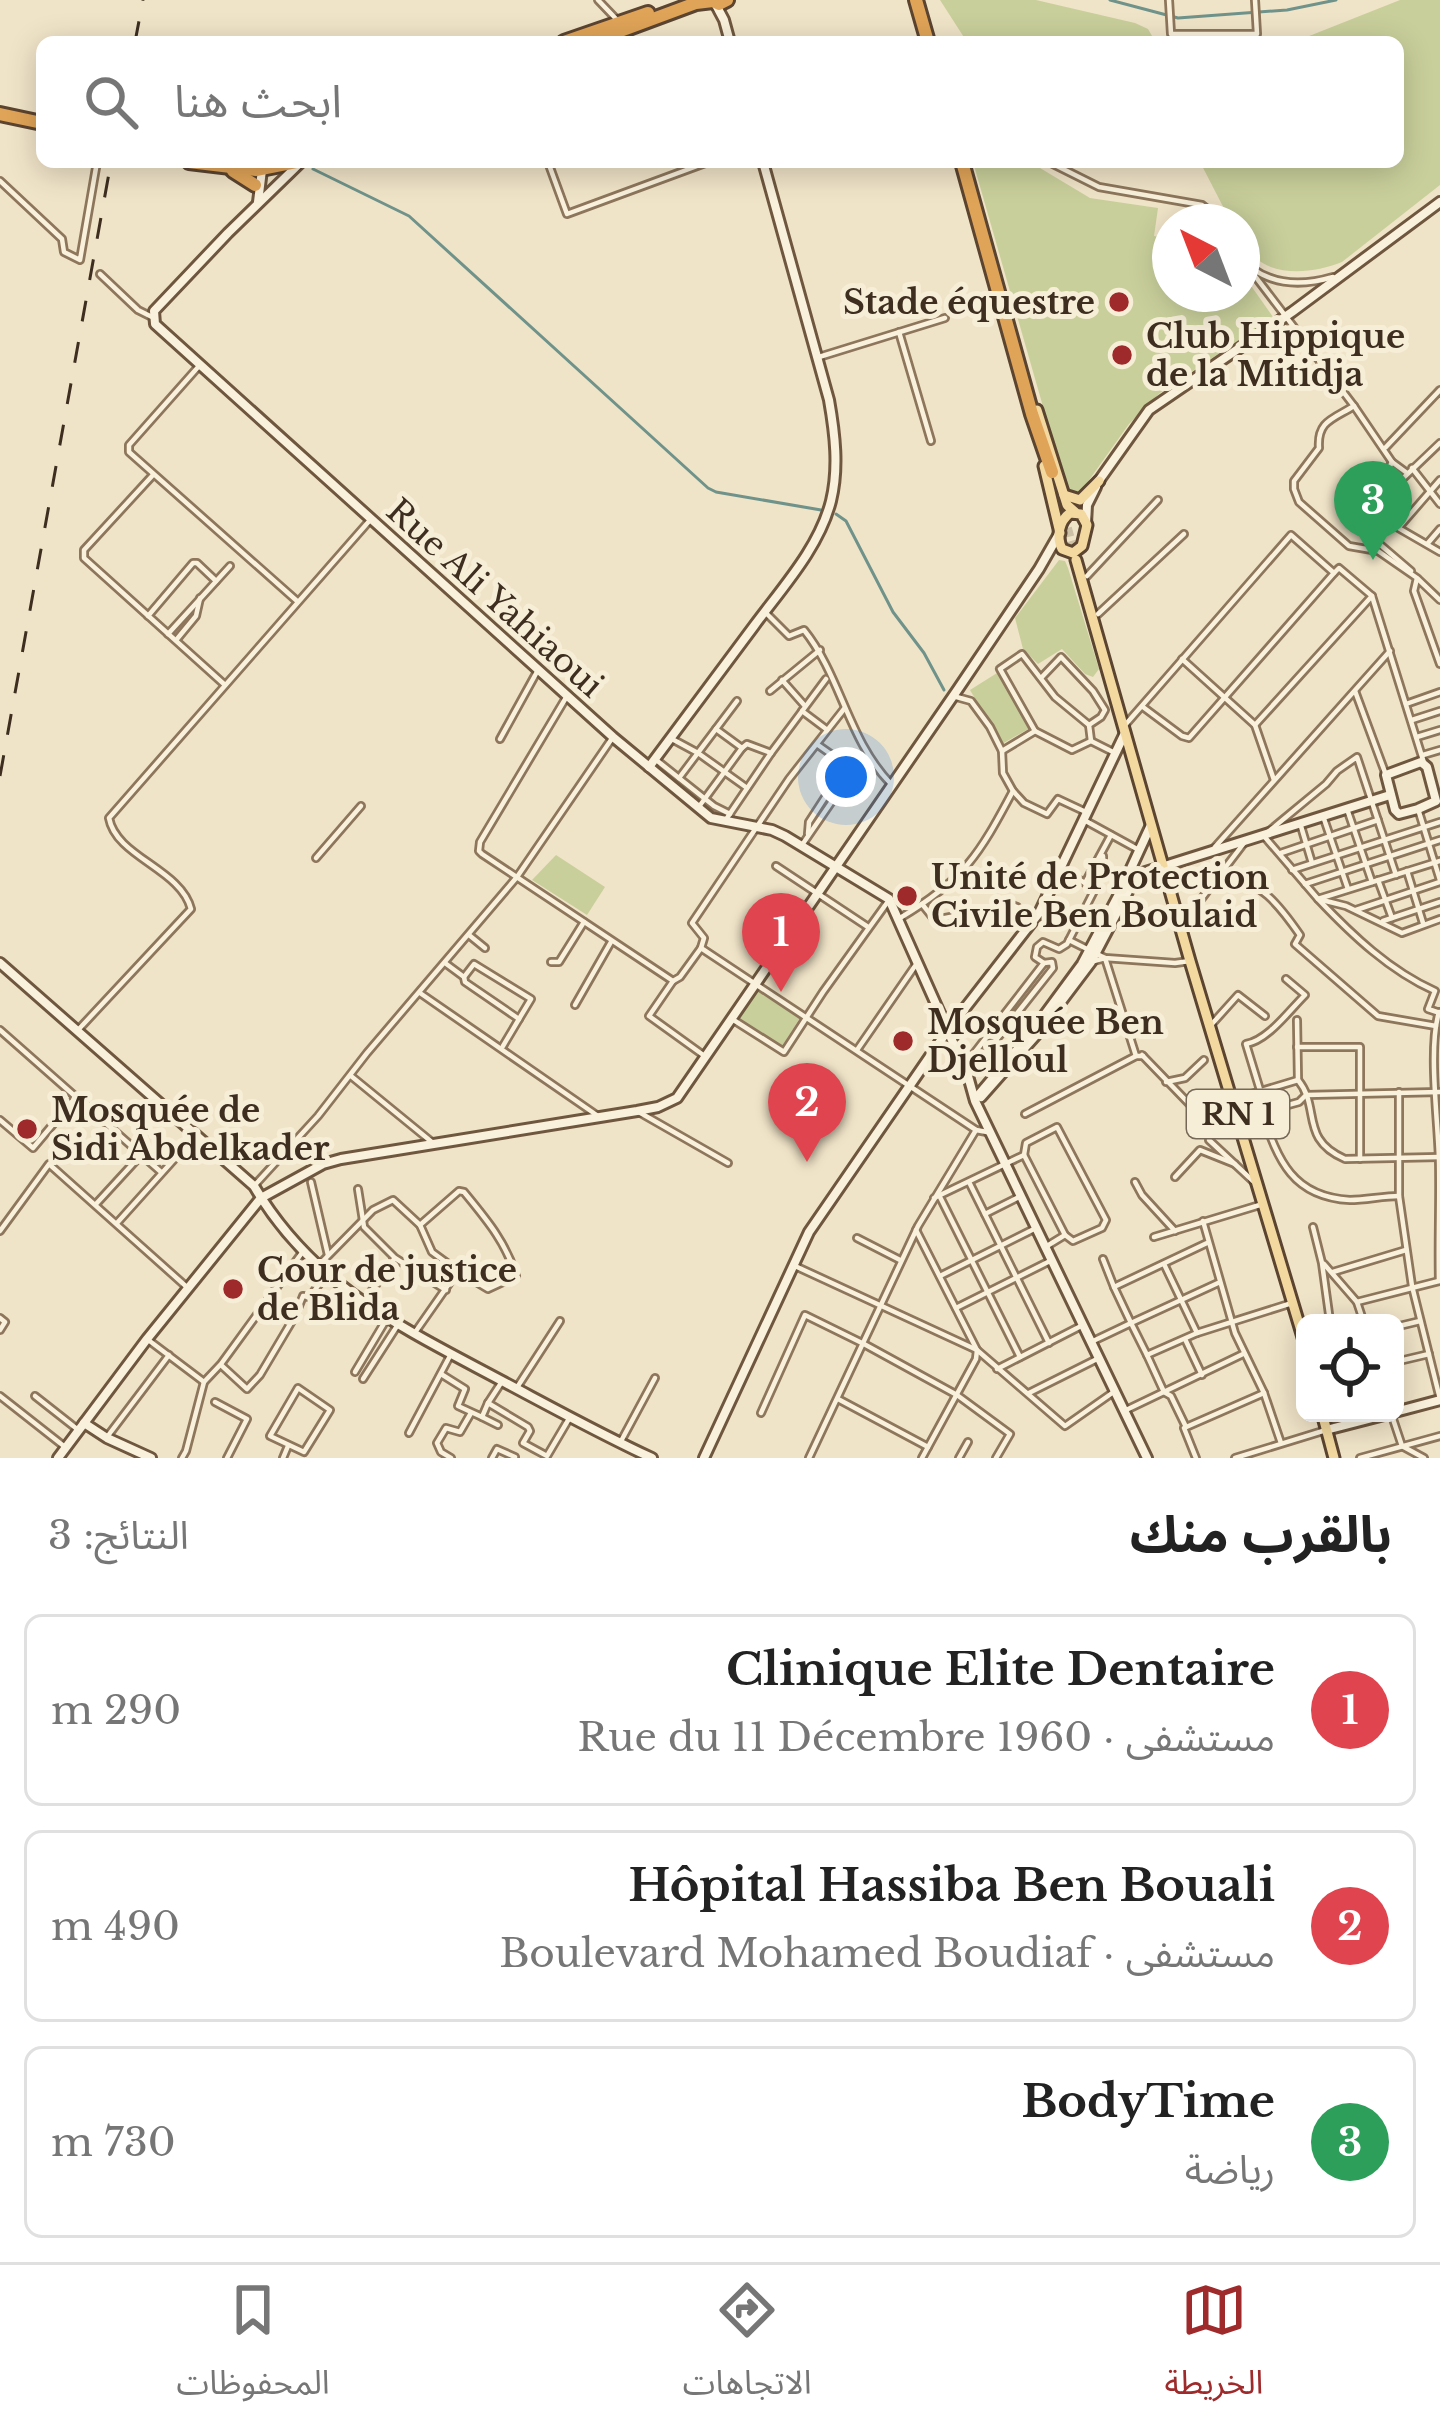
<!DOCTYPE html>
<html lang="ar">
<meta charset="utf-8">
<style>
:root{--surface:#fff;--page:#f6f6f6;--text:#222;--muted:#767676;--line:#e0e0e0;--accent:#9e2a2b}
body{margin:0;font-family:"Libre Baskerville","Noto Sans Arabic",serif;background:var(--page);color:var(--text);direction:rtl}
.controls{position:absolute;right:36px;bottom:36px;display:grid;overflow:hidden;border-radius:18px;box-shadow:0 6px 30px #0003}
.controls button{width:108px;height:108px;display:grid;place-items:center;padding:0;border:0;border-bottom:3px solid var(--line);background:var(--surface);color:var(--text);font:60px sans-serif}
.compass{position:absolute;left:1152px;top:204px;width:108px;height:108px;border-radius:50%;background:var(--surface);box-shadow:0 6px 30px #0003;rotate:318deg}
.you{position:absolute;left:846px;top:777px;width:42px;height:42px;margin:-30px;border:9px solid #fff;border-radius:50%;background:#1a73e8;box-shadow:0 0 0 18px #1a73e833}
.badge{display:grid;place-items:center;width:78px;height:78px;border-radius:50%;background:var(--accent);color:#fff;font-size:39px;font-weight:700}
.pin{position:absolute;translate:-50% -99px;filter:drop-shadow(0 3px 6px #0008)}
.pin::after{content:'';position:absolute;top:63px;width:42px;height:36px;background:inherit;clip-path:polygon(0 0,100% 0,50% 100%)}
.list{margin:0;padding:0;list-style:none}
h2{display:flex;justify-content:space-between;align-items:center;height:156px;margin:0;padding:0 48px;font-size:51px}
h2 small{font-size:39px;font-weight:400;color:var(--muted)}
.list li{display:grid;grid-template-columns:78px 1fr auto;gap:36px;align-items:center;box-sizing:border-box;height:192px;margin:0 24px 24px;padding:0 24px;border:3px solid var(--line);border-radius:18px}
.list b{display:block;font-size:45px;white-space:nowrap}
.list p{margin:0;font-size:39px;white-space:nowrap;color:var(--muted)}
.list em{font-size:39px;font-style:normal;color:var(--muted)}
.icon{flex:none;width:66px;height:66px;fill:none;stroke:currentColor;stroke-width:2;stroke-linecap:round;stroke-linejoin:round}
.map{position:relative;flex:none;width:1440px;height:1458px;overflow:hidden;direction:ltr}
.search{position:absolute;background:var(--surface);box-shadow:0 6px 30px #0003;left:36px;right:36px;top:36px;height:132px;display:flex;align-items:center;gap:30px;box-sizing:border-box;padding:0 42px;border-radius:18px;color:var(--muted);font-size:45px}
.sheet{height:804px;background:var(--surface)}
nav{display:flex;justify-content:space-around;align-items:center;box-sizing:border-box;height:168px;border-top:3px solid var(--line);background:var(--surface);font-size:33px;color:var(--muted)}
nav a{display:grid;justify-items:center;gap:6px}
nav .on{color:var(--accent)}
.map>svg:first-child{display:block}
.green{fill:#c9cf9b}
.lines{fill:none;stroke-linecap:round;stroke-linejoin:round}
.stream{stroke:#6f938a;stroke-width:3}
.primary-tunnel{stroke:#ccc0a6;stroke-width:9;stroke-dasharray:9 4.5;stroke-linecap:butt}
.street-casing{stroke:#8d765c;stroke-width:10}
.secondary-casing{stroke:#6f573f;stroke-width:14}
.primary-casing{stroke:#5b4430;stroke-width:15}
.highway-casing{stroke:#5b4430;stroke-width:18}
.street{stroke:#faf1dc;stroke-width:4.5}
.secondary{stroke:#faf1dc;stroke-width:8}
.primary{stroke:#f3d9a0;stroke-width:9}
.highway{stroke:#e0a458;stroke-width:12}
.rail{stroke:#3d2e20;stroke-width:3;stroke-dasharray:21 21;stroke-linecap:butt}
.poi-dot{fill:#9e2a2b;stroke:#f7eed8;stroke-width:4.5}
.labels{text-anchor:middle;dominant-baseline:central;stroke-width:10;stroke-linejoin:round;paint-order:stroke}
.shield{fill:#f7eed8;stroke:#756857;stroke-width:3}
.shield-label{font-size:30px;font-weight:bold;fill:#3d2e20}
.poi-label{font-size:33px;font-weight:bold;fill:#3d2e20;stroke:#f7eed8;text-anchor:start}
.street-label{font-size:33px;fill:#3d2e20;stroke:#f7eed8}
</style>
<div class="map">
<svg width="1440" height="1458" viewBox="0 0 1440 1458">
<rect width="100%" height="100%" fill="#f0e4c8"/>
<g class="green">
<polygon points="940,0 1036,0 1135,23 1148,29 1155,41 1294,42 967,42"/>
<path d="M 1400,0 L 1440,0 L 1440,185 L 1342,262 C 1303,278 1242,278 1242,222 L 1230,220 L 1200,162 L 1398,162 L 1398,42 L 1294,42 Z"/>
<polygon points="973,162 1030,162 1090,198 1158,208 1154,236 1170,239 1170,294 1242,294 1242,273 1273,317 1160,393 1129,424 1077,497 1068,494"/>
<polygon points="1059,560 1065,561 1068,568 1099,669 1093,677 1085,674 1062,649 1038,664 1023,649 1015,618"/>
<polygon points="997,673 1030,728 1002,744 970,690"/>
<polygon points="556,855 605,887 587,915 532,880"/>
<polygon points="757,991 800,1018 782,1046 739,1019"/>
</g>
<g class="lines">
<g class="stream">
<polyline points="1110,0 1178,18 1287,10 1336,0"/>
<polyline points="313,169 409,216 708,488 716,492 821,510"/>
<polyline points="836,514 846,521 893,612 924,653 944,690"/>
</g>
<polyline class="primary-tunnel" points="1060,502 1075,555"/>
<defs>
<g id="street">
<polyline points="598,0 619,22"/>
<polyline points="1169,0 1171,34 1257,34 1255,0"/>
<polyline points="548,162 567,214 708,162"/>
<polyline points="1049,162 1099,187 1202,205 1211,212 1218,222"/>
<polyline points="0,181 62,239 64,252 80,260 97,162"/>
<polyline points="1242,259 1354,406 1392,462 1407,473"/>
<path d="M 1253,269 C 1277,286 1306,285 1333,277"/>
<polyline points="100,274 138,310 152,317"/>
<polyline points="899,332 931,441"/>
<polyline points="819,357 945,318"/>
<polyline points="199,366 129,445 129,452 297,601"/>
<path d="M 1354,406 C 1333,419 1317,421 1319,448 L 1294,481 L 1294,489 L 1299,502 L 1349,546 L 1378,551 L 1417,578 L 1414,591 L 1440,664"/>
<polyline points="1386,447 1440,390"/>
<polyline points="1392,462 1365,516 1363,530 1411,571"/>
<polyline points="1412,468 1440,504"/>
<polyline points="153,475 84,550 84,558 225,685"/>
<polyline points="1373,507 1440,443"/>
<polyline points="1369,511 1440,552"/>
<polyline points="1400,526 1440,480"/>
<polyline points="1428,543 1440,529"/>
<polyline points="1087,576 1158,500"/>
<polyline points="1418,579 1440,600"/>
<path d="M 765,612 L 789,636 L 804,630 C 841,676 848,740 891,784"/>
<polyline points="1098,614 1184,534"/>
<polyline points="148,616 193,563 197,563 216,581"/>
<polyline points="168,634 230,566"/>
<polyline points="177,639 196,616 200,598"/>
<polyline points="1182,659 1255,725 1274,780"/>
<polyline points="1041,678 1061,657 1093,691 1105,710 1101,717 1089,725 1091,741"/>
<polyline points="782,680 805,706"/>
<polyline points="770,691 820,650"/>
<polyline points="1355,691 1386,775"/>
<polyline points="567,696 480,842 479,851 482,854 673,981 680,977 701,948 976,1130 987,1132"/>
<polyline points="953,696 971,701 990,727 1002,751 1003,773 1013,791 1024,803 1047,814 1058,799 1088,813"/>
<polyline points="1406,704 1440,692"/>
<polyline points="1143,707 1182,736 1189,738 1334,573"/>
<polyline points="802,711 826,729"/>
<polyline points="1412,720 1440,711"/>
<polyline points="1126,724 1291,535 1334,573 1339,568 1372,596 1424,763"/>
<polyline points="1255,725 1372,596"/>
<polyline points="716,729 742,748 747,744 771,753"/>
<polyline points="1035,731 1000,669 1022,654 1055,697 1089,725"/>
<polyline points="1417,737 1440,730"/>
<polyline points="500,739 538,670"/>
<polyline points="672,739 698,753 747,788"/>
<polyline points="818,745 852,769"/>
<polyline points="1002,751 1035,731 1072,750 1091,741 1113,752"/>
<polyline points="1423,755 1440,750"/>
<polyline points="655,759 714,806 730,814"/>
<polyline points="679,778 737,701"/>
<polyline points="698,808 742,748"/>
<polyline points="1347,809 1372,882"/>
<polyline points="1418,809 1440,880"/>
<polyline points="1323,816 1348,889"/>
<polyline points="727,818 771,753 826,679"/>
<polyline points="1084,820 1137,849"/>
<polyline points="1300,823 1312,863"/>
<polyline points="1268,832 1326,784 1337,771 1357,757 1396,875"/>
<polyline points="808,834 809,822 842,771"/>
<polyline points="1263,835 1318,899 1346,906 1402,933 1440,919"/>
<polyline points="802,845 863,756"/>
<polyline points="1215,847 1390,651"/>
<polyline points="1281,853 1378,820"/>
<polyline points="316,858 361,806"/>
<polyline points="776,866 868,927"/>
<polyline points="1292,870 1440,822"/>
<polyline points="1407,871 1423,923"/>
<path d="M 1223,874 C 1260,880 1280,906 1300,935 L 1295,944 L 1378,1016 L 1436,1026"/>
<polyline points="1071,875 1085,883 1111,835"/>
<polyline points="1378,880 1392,918"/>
<polyline points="1085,883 1093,884 1103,865 1103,856"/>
<polyline points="1305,884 1440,840"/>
<polyline points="922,904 935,920 1012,905 1017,907 1025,928"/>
<polyline points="1356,910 1440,882"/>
<path d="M 900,918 C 964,880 979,855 1013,791"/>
<polyline points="1383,921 1440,902"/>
<polyline points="1180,922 1196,906 1244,843"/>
<polyline points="469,935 485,948"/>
<polyline points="1069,940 1105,958 1175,963 1190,961"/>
<polyline points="701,948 704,938 692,923 789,779 844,709"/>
<polyline points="1094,961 1105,958 1136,1056"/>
<polyline points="551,962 559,962 584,922"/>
<polyline points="445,963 464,977 465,982 519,1019 503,1046"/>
<polyline points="464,977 474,964 531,999 519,1019"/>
<polyline points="673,981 649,1016 706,1057"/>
<polyline points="420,993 598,1116"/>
<polyline points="575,1005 611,942"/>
<path d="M 1437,1012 L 1428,1009 L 1435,991 C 1390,971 1352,935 1318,899 L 1440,861"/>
<path d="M 1439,1012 C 1428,1048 1438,1119 1439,1160 C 1440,1200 1438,1241 1439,1281"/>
<polyline points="732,1019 784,1052 823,992 889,900"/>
<path d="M 1297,1020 L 1298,1080 C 1321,1108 1299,1139 1345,1159 L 1440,1157"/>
<polyline points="1211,1025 1238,995 1265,1016"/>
<polyline points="0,1030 161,1172"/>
<path d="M 78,1030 L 191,909 C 181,869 116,857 109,818 L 371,519"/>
<polyline points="1297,1047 1360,1047 1360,1159"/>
<polyline points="857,1050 915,966"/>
<polyline points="1142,1055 1200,1115"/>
<polyline points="961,1060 972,1056 1044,963 1035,957 1037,947 1043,942 1059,949 1067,944 1094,891"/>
<polyline points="969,1074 1053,968 1052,962 1044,963"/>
<polyline points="351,1076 433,1143"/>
<polyline points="1166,1082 1185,1078 1204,1060"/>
<path d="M 1260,1090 L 1246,1044 C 1268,1040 1288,1012 1305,995 L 1286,979"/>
<polyline points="1399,1092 1399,1196 1412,1286 1440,1399"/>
<polyline points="1235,1099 1298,1080"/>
<polyline points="637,1111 728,1163"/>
<path d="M 1262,1112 C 1278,1161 1293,1197 1350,1200 C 1366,1200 1383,1196 1399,1196"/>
<polyline points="1025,1114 1136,1056 1143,1056"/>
<polyline points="1241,1118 1299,1102 1306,1095 1440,1092"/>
<polyline points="0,1120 33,1148 76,1097"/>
<polyline points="1209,1140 1253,1181"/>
<polyline points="1024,1155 1065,1235"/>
<polyline points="1175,1177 1200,1150 1235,1164"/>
<polyline points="311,1182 328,1255"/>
<polyline points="969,1182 1049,1343"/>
<polyline points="1135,1182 1142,1195 1175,1231"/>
<polyline points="254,1186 318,1116 367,1053 517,877 613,737"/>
<polyline points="358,1189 364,1227 395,1258 446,1290"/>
<polyline points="940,1197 1020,1357"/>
<polyline points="934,1198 1024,1155 1026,1143 1057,1127 1106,1220 1102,1228 1073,1241 1065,1235 1047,1246"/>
<polyline points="96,1204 141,1155"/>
<polyline points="985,1214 1021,1196"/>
<polyline points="1203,1221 1235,1333 1264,1393 1281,1443"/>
<polyline points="117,1223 196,1135"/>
<polyline points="1313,1227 1322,1263 1329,1314"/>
<polyline points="916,1230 977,1350 976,1359 922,1458"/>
<polyline points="0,1231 49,1164 189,1289"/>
<polyline points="1154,1237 1263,1204"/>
<polyline points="857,1238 900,1260"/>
<polyline points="1103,1259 1114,1287 1207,1243"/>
<polyline points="1164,1264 1197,1333"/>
<polyline points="1324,1264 1357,1302 1364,1323"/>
<polyline points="319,1265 373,1210 393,1200 420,1225 432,1252 458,1271"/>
<polyline points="795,1266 977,1350 1065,1426 1115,1391"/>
<polyline points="1333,1272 1406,1250"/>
<polyline points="940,1276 1036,1228"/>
<polyline points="1114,1287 1131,1323 1218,1283"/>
<polyline points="1357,1302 1439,1281"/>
<polyline points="363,1303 394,1259"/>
<polyline points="956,1308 1052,1260"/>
<polyline points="295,1316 303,1296 310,1297 327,1273"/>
<polyline points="0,1318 5,1322 0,1330"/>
<polyline points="1395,1327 1420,1321"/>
<path d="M 416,1331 L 458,1271 L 488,1289 L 516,1276 C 506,1242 486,1219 464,1192 L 459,1191 L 420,1225"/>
<polyline points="147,1339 204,1382"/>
<polyline points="1185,1339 1202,1375"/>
<polyline points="1091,1342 1131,1323 1147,1355 1197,1333 1292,1303"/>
<polyline points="1147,1355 1164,1392 1171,1396 1186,1427"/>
<polyline points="1395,1362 1429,1354"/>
<polyline points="221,1365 247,1389 260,1375 295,1316 268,1300"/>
<polyline points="997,1369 1083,1325"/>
<polyline points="355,1372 386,1320"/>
<polyline points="441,1374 465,1389 458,1406 482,1417 488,1403"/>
<polyline points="363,1379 397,1326"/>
<polyline points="501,1383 488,1403 528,1427 530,1431 523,1443 547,1456 570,1417"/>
<polygon points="298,1388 330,1410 304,1452 270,1436"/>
<polyline points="516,1389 560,1321"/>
<polyline points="1029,1393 1099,1358"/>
<polyline points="0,1396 65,1447"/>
<polyline points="35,1396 77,1429"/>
<polyline points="838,1399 928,1447"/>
<polyline points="215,1402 247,1419 227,1458"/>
<polyline points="1124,1411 1243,1354"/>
<polyline points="761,1413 805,1315 864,1344 957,1395 1010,1434 996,1458"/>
<polyline points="1391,1413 1402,1446 1424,1458"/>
<polyline points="482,1417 498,1425"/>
<polyline points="409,1433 451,1354"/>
<polyline points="107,1437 169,1355"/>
<polyline points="620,1443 655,1378"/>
<polyline points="182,1458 186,1451 204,1382 221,1364 304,1250"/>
<polyline points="283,1458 288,1446"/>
<polyline points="451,1458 441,1452 437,1443 446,1428 460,1432 471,1413"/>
<polyline points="492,1458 497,1449 515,1457"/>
<polyline points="809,1458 918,1226 976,1130"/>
<polyline points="959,1458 968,1442"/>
<polyline points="1196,1458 1184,1428 1264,1393"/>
<polyline points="1235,1458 1326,1430"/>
<polyline points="1360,1458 1440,1436"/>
</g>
<g id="secondary">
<polyline points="716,5 724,20 730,42"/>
<polyline points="300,163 228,233 154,311 155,324 613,737 711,818 772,830 785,836 889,899 968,1076 975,1101 1147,1458"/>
<polyline points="258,202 263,162"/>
<polyline points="1098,482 1149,410 1292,312 1440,202"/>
<polyline points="1086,524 1087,505 1096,487"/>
<polygon points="1421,762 1427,767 1436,801 1418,809 1399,814 1395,810 1386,775"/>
<path d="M 649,767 C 684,720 719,673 754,626 C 782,588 819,548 831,501 C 839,468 835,434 829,400 L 763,162"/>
<polyline points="1144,875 1159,879 1169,885"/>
<polyline points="1127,877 1151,825"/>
<path d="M 0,963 L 254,1186 C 314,1288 405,1329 504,1382 C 553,1408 602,1435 652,1458"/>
<polyline points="981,1097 1036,1035 1091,962 1134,880"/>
<polyline points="975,1099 1032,1032 1082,964 1125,883 1133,876 1390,795"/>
<polyline points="1395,1412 1440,1400"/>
<polyline points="84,1423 107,1438 151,1458"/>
<polyline points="1326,1430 1392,1413"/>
<polyline points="58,1458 147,1339 261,1198 323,1164 341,1159 637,1111 658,1107 677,1098 958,689 1039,569 1059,534"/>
<polyline points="704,1458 809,1232 948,1030 1039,913 1125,733"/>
</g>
<g id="primary">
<polyline points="1037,410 1067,505 1075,512"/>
<polyline points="1044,466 1060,533"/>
<polyline points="1064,495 1080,500 1099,481"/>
<path d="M 1070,513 L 1081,514 L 1087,525 L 1082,546 L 1073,553 L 1062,549 C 1056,537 1059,521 1070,513 Z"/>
<polyline points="1076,560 1190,961 1305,1344"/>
<polyline points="1322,1413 1334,1458"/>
</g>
<g id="highway">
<polyline points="711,0 719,4 727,0"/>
<polyline points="916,0 928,42"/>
<polyline points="564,42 648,13"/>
<polyline points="591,42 696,3 713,1"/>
<polyline points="0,114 42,123"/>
<polyline points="189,162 256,170 296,162"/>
<polyline points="962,162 1032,414 1052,472"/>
<polyline points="233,171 255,185"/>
</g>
</defs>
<use href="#street" class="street-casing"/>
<use href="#secondary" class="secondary-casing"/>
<use href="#primary" class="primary-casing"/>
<use href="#highway" class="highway-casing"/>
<use href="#street" class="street"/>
<use href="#secondary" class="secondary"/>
<use href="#primary" class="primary"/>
<use href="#highway" class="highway"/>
<g class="rail">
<polyline points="135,42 143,0"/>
<polyline points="0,776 111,162"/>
</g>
</g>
<g class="poi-dot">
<circle cx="1119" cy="302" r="12"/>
<circle cx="1122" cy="355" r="12"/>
<circle cx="907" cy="896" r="12"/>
<circle cx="903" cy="1041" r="12"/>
<circle cx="27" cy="1129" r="12"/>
<circle cx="233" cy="1289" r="12"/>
</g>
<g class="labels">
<rect class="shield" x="1187" y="1090" width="102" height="48" rx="9"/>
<g class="shield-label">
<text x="1238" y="1114">RN 1</text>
</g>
<g class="poi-label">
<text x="1095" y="302" text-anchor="end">Stade équestre</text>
<text x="1146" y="336">Club Hippique<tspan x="1146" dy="38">de la Mitidja</tspan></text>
<text x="931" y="877">Unité de Protection<tspan x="931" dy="38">Civile Ben Boulaid</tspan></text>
<text x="927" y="1022">Mosquée Ben<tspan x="927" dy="38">Djelloul</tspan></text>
<text x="51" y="1110">Mosquée de<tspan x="51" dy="38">Sidi Abdelkader</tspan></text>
<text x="257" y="1270">Cour de justice<tspan x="257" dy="38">de Blida</tspan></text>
</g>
<g class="street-label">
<text transform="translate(495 598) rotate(42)">Rue Ali Yahiaoui</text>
</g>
</g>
</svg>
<div class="controls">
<button><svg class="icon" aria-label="locate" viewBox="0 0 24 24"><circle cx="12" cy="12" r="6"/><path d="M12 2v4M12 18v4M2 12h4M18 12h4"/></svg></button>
</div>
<svg class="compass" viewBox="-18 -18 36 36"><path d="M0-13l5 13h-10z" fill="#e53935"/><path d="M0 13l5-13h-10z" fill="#767676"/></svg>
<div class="you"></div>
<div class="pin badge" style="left:781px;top:992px;background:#e0444e">1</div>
<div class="pin badge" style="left:807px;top:1162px;background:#e0444e">2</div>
<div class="pin badge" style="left:1373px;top:560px;background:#2e9e5b">3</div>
<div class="search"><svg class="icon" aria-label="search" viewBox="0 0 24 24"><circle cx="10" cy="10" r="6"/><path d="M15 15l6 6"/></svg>ابحث هنا</div>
</div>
<section class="sheet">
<h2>بالقرب منك<small>النتائج: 3</small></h2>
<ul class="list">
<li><span class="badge" style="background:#e0444e">1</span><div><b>Clinique Elite Dentaire</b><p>مستشفى · Rue du 11 Décembre 1960</p></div><em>290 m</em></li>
<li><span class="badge" style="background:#e0444e">2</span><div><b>Hôpital Hassiba Ben Bouali</b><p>مستشفى · Boulevard Mohamed Boudiaf</p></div><em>490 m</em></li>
<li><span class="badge" style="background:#2e9e5b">3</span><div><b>BodyTime</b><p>رياضة</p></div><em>730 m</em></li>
</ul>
</section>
<nav>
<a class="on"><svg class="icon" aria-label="map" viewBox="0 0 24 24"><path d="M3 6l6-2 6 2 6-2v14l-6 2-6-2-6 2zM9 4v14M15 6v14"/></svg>الخريطة</a>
<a><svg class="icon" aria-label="directions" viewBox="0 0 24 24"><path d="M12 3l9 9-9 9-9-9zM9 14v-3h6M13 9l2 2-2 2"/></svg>الاتجاهات</a>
<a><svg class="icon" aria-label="saved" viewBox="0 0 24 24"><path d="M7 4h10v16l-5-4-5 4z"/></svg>المحفوظات</a>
</nav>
